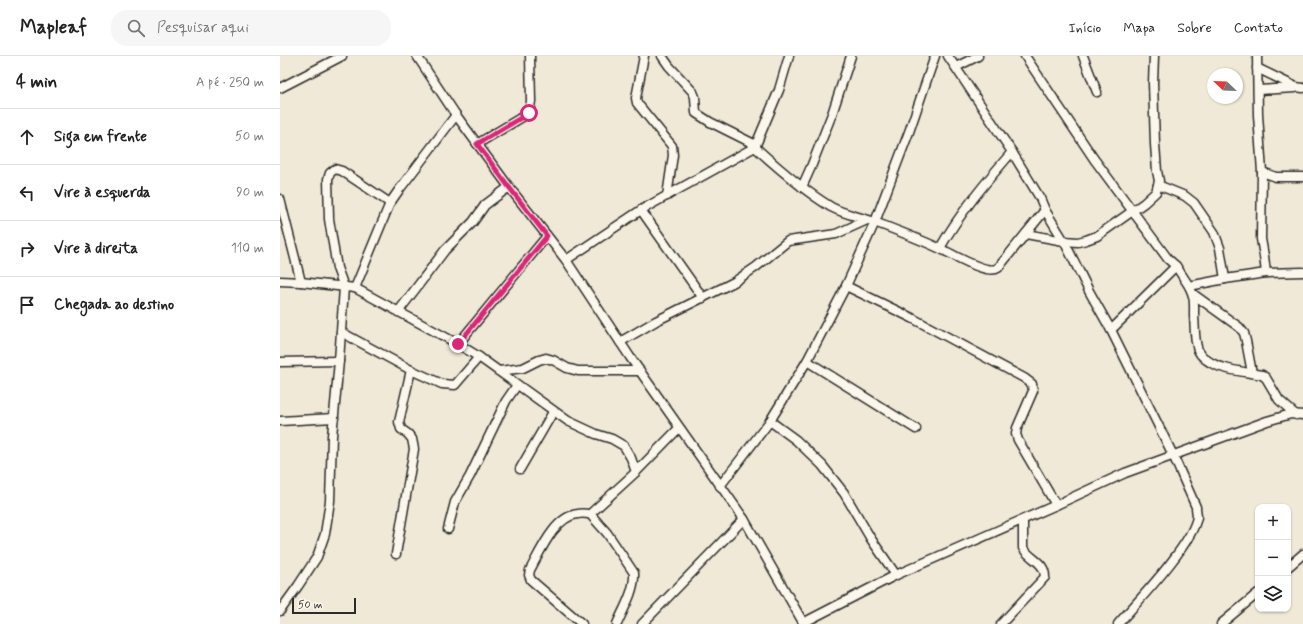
<!DOCTYPE html>
<html lang="pt">
<meta charset="utf-8">
<style>
:root{--surface:#fff;--page:#f6f6f6;--text:#222;--muted:#767676;--line:#e0e0e0}
body{margin:0;font-family:Mynerve,sans-serif;background:var(--page);color:var(--text)}
.controls{position:absolute;right:12px;bottom:12px;display:grid;overflow:hidden;border-radius:8px;box-shadow:0 1px 3px #0004}
.controls button{width:36px;height:36px;display:grid;place-items:center;padding:0;border:0;border-bottom:1px solid var(--line);background:var(--surface);color:var(--text);font:20px sans-serif}
.compass{position:absolute;left:927px;top:12px;width:36px;height:36px;border-radius:50%;background:var(--surface);box-shadow:0 1px 3px #0004;rotate:293deg}
.scale{position:absolute;left:12px;bottom:10px;width:64px;box-sizing:border-box;padding-left:4px;border:2px solid #2b2b2b;border-top:0;font-size:11px;line-height:14px;white-space:nowrap;color:#2b2b2b;-webkit-text-stroke:3px #fbf7ec;paint-order:stroke}
.stop{position:absolute;width:12px;height:12px;margin:-9px;border:3px solid #db2777;border-radius:50%;background:#fff}
.stop.end{background:#db2777;border-color:#fff;box-shadow:0 1px 4px #0008}
.list{margin:0;padding:0;list-style:none}
h2{display:flex;justify-content:space-between;align-items:center;height:52px;margin:0;padding:0 16px;font-size:17px}
h2 small{font-size:13px;font-weight:400;color:var(--muted)}
.list li{display:grid;grid-template-columns:26px 1fr auto;gap:12px;align-items:center;box-sizing:border-box;height:56px;padding:0 16px;border-top:1px solid var(--line)}
.list b{display:block;font-size:15px;white-space:nowrap}
.list em{font-size:13px;font-style:normal;color:var(--muted)}
.icon{flex:none;width:22px;height:22px;fill:none;stroke:currentColor;stroke-width:2;stroke-linecap:round;stroke-linejoin:round}
.map{position:relative;flex:none;width:1023px;height:568px;overflow:hidden}
header{display:flex;align-items:center;gap:24px;box-sizing:border-box;height:56px;padding:0 20px;background:var(--surface);border-bottom:1px solid var(--line)}
header strong{font-size:19px}
nav{display:flex;gap:22px;margin-inline-start:auto;font-size:14px}
.search{width:280px;height:36px;background:var(--page);display:flex;align-items:center;gap:10px;box-sizing:border-box;padding:0 14px;border-radius:16px;color:var(--muted);font-size:15px}
main{display:flex}
aside{flex:1;background:var(--surface)}
.map>svg:first-child{display:block}
.lines{fill:none;stroke-linecap:round;stroke-linejoin:round}
.minor-casing{stroke:#2b2b2b;stroke-width:11}
.minor{stroke:#fbf7ec;stroke-width:8}
.route{stroke:#db2777;stroke-width:5}
</style>
<header>
<strong>Mapleaf</strong>
<div class="search"><svg class="icon" aria-label="search" viewBox="0 0 24 24"><circle cx="10" cy="10" r="6"/><path d="M15 15l6 6"/></svg>Pesquisar aqui</div>
<nav><a>Início</a><a>Mapa</a><a>Sobre</a><a>Contato</a></nav>
</header>
<main>
<aside>
<h2>4 min<small>A pé · 250 m</small></h2>
<ul class="list">
<li><svg class="icon" aria-label="ahead" viewBox="0 0 24 24"><path d="M12 20V5M6 11l6-6 6 6"/></svg><div><b>Siga em frente</b></div><em>50 m</em></li>
<li><svg class="icon" aria-label="left" viewBox="0 0 24 24"><path d="M17 20v-9H6M10 6l-5 5 5 5"/></svg><div><b>Vire à esquerda</b></div><em>90 m</em></li>
<li><svg class="icon" aria-label="right" viewBox="0 0 24 24"><path d="M7 20v-9h11M14 6l5 5-5 5"/></svg><div><b>Vire à direita</b></div><em>110 m</em></li>
<li><svg class="icon" aria-label="arrive" viewBox="0 0 24 24"><path d="M6 21V4h12l-3 4 3 4H6"/></svg><div><b>Chegada ao destino</b></div></li>
</ul>
</aside>
<div class="map">
<svg width="1023" height="568" viewBox="0 0 1023 568">
<rect width="100%" height="100%" fill="#f1e9d7"/>
<filter id="ink" filterUnits="userSpaceOnUse"><feTurbulence type="fractalNoise" baseFrequency=".025" numOctaves="2"/><feDisplacementMap in="SourceGraphic" scale="8" xChannelSelector="R" yChannelSelector="G"/><feConvolveMatrix kernelMatrix="1 2 1 2 8 2 1 2 1" color-interpolation-filters="sRGB"/></filter>
<g filter="url(#ink)">
<g class="lines">
<defs>
<g id="minor">
<polyline points="137,0 176,59 229,131 286,204 350,301 464,463 524,568"/>
<polyline points="364,0 356,42 357,47 392,90 393,99 387,140"/>
<polyline points="382,0 389,10 413,36 415,41 416,57 430,66 476,89"/>
<path d="M 668,0 L 732,96 L 760,142 L 765,154 L 784,185 L 809,235 L 831,274 L 893,399 L 916,451 C 916,454 917,458 917,461 C 912,489 858,545 838,568"/>
<polyline points="745,0 814,103 888,203 896,210 909,230 945,223 986,217 1023,216"/>
<polyline points="803,0 817,36"/>
<polyline points="977,0 978,59 982,116 996,121 1023,121"/>
<polyline points="676,11 698,0"/>
<polyline points="977,12 1016,31 1023,32"/>
<polyline points="0,32 62,0"/>
<polyline points="978,34 1015,32"/>
<polyline points="197,88 249,57 251,45 250,0"/>
<polyline points="475,91 499,34 509,0"/>
<polyline points="982,116 981,183 984,200 986,217"/>
<polyline points="878,129 905,140 914,147 934,176 940,192 945,223"/>
<polyline points="522,131 531,111 552,58 571,0"/>
<polyline points="0,143 21,226"/>
<polyline points="361,154 423,242"/>
<polyline points="746,178 784,185 798,186 806,184 817,180 864,147 876,136 879,125 877,115 875,88 873,27 874,0"/>
<path d="M 660,192 C 680,157 705,127 732,96"/>
<path d="M 286,204 L 361,154 L 475,91 C 499,113 523,134 551,151 C 566,159 582,161 597,167 C 621,176 645,185 667,196 C 678,201 708,219 718,212 L 765,154"/>
<polyline points="0,225 21,226 75,232 110,147 119,134 176,59"/>
<polyline points="566,230 632,262 744,322 752,328 753,335 737,372 736,378 738,384 776,449"/>
<path d="M 909,230 C 915,241 914,247 914,260 C 915,270 914,284 918,294 C 927,314 963,315 982,319 L 986,322 L 999,344 L 1016,359"/>
<polyline points="75,232 178,288 199,301 288,365 316,378 332,383 344,390 351,402 356,416"/>
<polyline points="913,238 959,271 964,277 966,285 972,317"/>
<polyline points="118,256 165,194 193,166 205,149 229,131"/>
<polyline points="831,274 896,210"/>
<polyline points="61,276 131,314 162,328 175,329 199,301"/>
<polyline points="340,286 376,265 454,226 476,211 508,185 556,178 587,164"/>
<polyline points="178,288 267,180"/>
<polyline points="527,305 636,373"/>
<polyline points="0,306 59,305"/>
<polyline points="219,315 243,312 259,304 266,302 273,304 287,312 298,315 360,315"/>
<polyline points="0,365 54,362"/>
<polyline points="490,365 516,384 542,409 564,437 591,483 616,519"/>
<polyline points="240,413 273,356"/>
<polyline points="440,430 490,365 527,305 566,230 595,166 629,76 655,0"/>
<polyline points="168,473 175,446 190,420 226,345 237,329"/>
<polyline points="116,498 134,393 132,383 128,378 121,373 119,366 131,314"/>
<polyline points="1008,511 1023,498"/>
<polyline points="0,555 18,530 37,501 45,478 50,445 52,380 59,305 64,231 57,212 49,163 48,123 50,117 55,113 62,115 110,147"/>
<polyline points="523,567 616,519 776,449 845,417 987,365 1011,358 1023,359"/>
<path d="M 302,568 L 251,524 L 249,519 L 250,514 C 260,496 275,460 298,458 C 302,457 306,458 310,458"/>
<path d="M 337,568 C 344,552 355,534 354,517 L 327,477 L 310,458 L 356,416 L 399,372"/>
<polyline points="362,568 464,463"/>
<path d="M 721,568 L 765,521 C 765,506 751,504 743,492 L 743,464"/>
<polyline points="941,568 978,537"/>
</g>
</defs>
<use href="#minor" class="minor-casing"/>
<use href="#minor" class="minor"/>
</g>
</g>
<g class="lines" filter="url(#ink)">
<polyline class="route" points="178,288 267,180 229,131 197,88 249,57"/>
</g>
</svg>
<div class="controls">
<button>+</button>
<button>−</button>
<button><svg class="icon" aria-label="layers" viewBox="0 0 24 24"><path d="M12 4l9 5-9 5-9-5zM3 14l9 5 9-5"/></svg></button>
</div>
<svg class="compass" viewBox="-18 -18 36 36"><path d="M0-13l5 13h-10z" fill="#e53935"/><path d="M0 13l5-13h-10z" fill="#767676"/></svg>
<div class="scale">50 m</div>
<div class="stop" style="left:249px;top:57px"></div>
<div class="stop end" style="left:178px;top:288px"></div>
</div>
</main>
